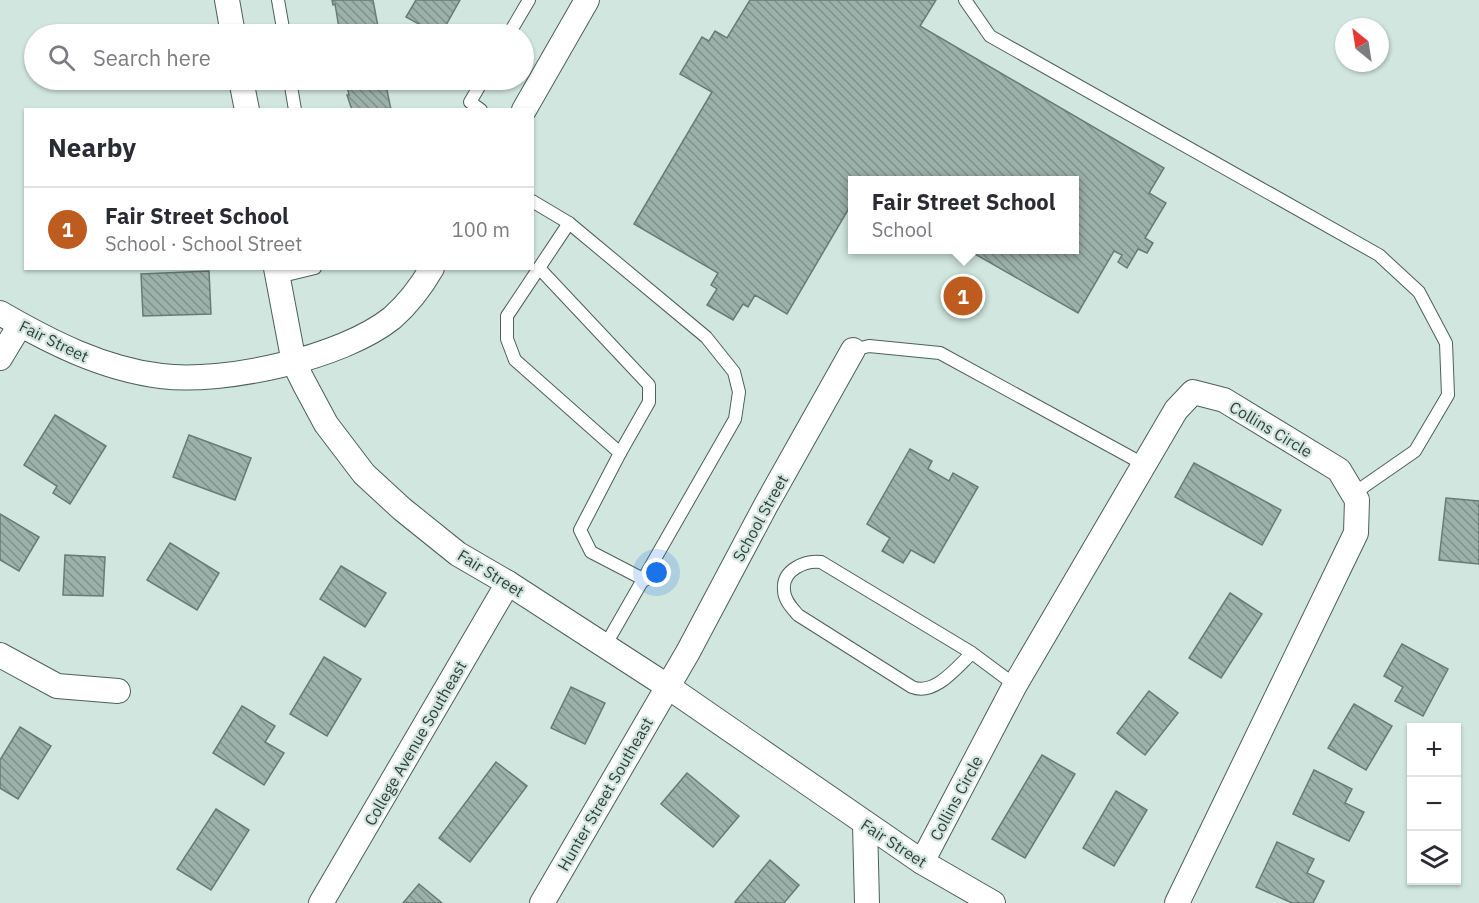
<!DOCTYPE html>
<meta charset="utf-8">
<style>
:root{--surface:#fff;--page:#f2f2f3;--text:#2b2b33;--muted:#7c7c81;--line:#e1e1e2;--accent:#be5c20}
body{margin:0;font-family:"IBM Plex Sans",sans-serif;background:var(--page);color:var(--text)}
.controls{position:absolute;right:18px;bottom:18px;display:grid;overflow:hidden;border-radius:0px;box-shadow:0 2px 4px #0004}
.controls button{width:54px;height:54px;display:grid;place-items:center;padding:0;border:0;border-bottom:2px solid var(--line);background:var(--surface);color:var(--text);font:30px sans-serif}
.compass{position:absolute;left:1335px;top:18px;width:54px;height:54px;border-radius:50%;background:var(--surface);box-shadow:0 2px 4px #0004;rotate:330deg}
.you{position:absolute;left:657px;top:573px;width:21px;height:21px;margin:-15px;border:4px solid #fff;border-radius:50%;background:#1a73e8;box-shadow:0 0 0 9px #1a73e833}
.badge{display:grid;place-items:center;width:39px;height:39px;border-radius:50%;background:var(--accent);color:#fff;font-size:20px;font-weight:700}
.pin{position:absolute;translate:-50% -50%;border:3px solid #fff;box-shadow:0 2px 6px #0006}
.popup{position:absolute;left:848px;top:176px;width:231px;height:78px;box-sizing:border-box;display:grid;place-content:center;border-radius:0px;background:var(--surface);filter:drop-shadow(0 2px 4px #0005);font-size:20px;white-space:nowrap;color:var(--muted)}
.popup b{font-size:22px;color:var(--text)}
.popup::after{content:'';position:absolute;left:50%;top:100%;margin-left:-12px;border:12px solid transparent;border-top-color:var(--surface)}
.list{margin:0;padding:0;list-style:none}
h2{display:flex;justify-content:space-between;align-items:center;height:78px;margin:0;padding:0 24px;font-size:26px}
h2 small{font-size:20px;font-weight:400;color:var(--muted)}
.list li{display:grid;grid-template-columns:39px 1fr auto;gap:18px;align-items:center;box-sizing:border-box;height:84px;padding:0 24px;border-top:2px solid var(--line)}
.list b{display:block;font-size:22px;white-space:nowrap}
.list p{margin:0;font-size:20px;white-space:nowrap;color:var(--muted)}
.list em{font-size:20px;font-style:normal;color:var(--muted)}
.icon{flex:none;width:33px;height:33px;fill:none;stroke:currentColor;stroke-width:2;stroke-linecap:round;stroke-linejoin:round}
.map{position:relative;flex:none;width:1479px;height:903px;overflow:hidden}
.search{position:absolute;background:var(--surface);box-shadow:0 2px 4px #0004;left:24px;top:24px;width:510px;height:66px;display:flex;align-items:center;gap:15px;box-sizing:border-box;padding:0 21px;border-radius:33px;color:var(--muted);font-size:22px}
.panel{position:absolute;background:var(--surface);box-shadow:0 2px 4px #0004;left:24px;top:108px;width:510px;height:162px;border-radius:0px}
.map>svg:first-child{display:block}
.building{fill:url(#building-back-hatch);stroke:#687c75;stroke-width:1.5}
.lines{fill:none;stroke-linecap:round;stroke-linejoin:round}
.service-casing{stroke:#4d6059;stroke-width:14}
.minor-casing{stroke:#4d6059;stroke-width:26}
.service{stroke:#fff;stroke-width:12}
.minor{stroke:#fff;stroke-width:24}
.labels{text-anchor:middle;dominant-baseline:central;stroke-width:4.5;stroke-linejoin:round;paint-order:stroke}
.street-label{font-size:16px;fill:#363f3b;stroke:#d0e6de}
</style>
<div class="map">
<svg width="1479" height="903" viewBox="0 0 1479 903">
<defs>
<pattern id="building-back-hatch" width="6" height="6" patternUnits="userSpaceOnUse" patternTransform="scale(1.5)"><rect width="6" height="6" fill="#9cb1a9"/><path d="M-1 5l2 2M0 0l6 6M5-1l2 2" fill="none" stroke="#80918b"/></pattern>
</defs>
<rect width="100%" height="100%" fill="#d0e6de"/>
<g class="building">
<polygon points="332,0 373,0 379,32 340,34 335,4 333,5"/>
<polygon points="416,0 460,0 441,34 437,34 406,17"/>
<polygon points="750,0 936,0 920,26 1164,168 1149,193 1166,203 1145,238 1153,243 1147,253 1138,249 1127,268 1118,262 1122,255 1114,251 1078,313 968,250 1074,250 1074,180 852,180 852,203 787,314 755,295 748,307 743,304 733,320 707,305 717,289 711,285 718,273 634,224 712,92 680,74 702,37 709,41 715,31 727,38"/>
<polygon points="346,80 385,80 391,110 352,110 347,95 349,95"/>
<polygon points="209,271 211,314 143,316 141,274"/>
<polygon points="55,415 106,446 70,504 53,493 57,486 24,465"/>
<polygon points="189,435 251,458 235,500 173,477"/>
<polygon points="910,449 932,461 928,469 949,481 953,473 978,487 934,563 911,550 903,563 882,551 890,538 867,524"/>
<polygon points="1194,463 1281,510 1262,545 1175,497"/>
<polygon points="1446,498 1479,501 1479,564 1439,560"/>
<polygon points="0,514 39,537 19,571 0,560"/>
<polygon points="170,543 219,573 197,610 147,580"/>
<polygon points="65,555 105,557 103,596 63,595"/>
<polygon points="341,566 386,593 365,627 320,599"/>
<polygon points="1230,593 1262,614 1221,678 1189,658"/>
<polygon points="1402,644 1448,669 1423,716 1395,701 1403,687 1384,676"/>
<polygon points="324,657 361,679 327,736 290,714"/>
<polygon points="571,687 605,703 585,744 551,728"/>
<polygon points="1149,691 1178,713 1145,755 1117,733"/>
<polygon points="1354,704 1392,726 1366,770 1328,748"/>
<polygon points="242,706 275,726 265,742 284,753 264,785 213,753"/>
<polygon points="20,727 51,746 18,799 0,788 0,760"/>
<polygon points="1042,755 1075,774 1025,858 992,839"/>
<polygon points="496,762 527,786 470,862 439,838"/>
<polygon points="1314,770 1352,789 1345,803 1364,812 1349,841 1293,814"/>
<polygon points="687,773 739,816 713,847 661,804"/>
<polygon points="1116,791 1147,810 1114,866 1083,848"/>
<polygon points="216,809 249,830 211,890 177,869"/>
<polygon points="1277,842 1314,859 1307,873 1324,881 1313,903 1292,903 1256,887"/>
<polygon points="770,860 799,885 784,903 736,903 735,902"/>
<polygon points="419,884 442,903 403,903"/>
</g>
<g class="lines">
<defs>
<g id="service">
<polyline points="278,0 284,34"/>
<polyline points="965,0 990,36 1379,255 1419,292 1446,343 1448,395 1415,451 1353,494"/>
<polyline points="509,34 529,0"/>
<polyline points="290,80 295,110"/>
<polyline points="481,110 470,102 483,80"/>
<polyline points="532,201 569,223 706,337 734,372 739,392 735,419 605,646"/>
<polyline points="569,223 507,316 507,339 515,360 620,453 580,530 591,552 645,580"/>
<polyline points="539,268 649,385 649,402 620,453"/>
<polyline points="278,277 315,268"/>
<polyline points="853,350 869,346 940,353 1145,465"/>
<path d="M 972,653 C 957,667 935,696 912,687 L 798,615 C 792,608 784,600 784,590 C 782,570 805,560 821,562 L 972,653 L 1015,685"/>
</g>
<g id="minor">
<polyline points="227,0 233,34"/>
<polyline points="241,80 247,110"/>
<polyline points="524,110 587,0"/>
<polyline points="276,268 294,363 304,383 326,424 364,474 402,509 458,554 508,583 667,686 922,862 993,903"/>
<path d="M 0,313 C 50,342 103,369 161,376 C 224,384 342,358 392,318 C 408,304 421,287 432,268"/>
<polyline points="0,358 20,325"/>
<polyline points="0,655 57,686 118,691"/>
<polyline points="865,825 867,903"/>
<polyline points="922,862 1015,685 1176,410 1193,392 1224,400 1339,470 1357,500 1356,533 1177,903"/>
<polyline points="321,903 508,583"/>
<polyline points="542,903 688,652 766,505 853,350"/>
</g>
</defs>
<use href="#service" class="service-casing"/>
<use href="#minor" class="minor-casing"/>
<use href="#service" class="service"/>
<use href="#minor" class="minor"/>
</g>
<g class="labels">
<g class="street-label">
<text transform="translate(54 341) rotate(26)">Fair Street</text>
<text transform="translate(1271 429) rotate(31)">Collins Circle</text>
<text transform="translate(760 518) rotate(-61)">School Street</text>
<text transform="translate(491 573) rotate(32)">Fair Street</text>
<text transform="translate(415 743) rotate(-60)">College Avenue Southeast</text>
<text transform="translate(605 794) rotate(-60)">Hunter Street Southeast</text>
<text transform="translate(956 798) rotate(-62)">Collins Circle</text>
<text transform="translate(894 843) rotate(33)">Fair Street</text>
</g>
</g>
</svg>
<div class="controls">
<button>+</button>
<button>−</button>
<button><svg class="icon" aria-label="layers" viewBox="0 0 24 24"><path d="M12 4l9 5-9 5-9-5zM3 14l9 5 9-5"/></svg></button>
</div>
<svg class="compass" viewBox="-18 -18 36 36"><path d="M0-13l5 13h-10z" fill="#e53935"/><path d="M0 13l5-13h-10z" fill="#7c7c81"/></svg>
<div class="you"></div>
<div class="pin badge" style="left:963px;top:296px">1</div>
<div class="popup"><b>Fair Street School</b>School</div>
<div class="search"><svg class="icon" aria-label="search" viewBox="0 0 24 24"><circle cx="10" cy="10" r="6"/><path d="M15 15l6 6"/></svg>Search here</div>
<section class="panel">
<h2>Nearby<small></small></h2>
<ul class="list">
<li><span class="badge">1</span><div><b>Fair Street School</b><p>School · School Street</p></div><em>100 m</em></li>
</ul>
</section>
</div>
